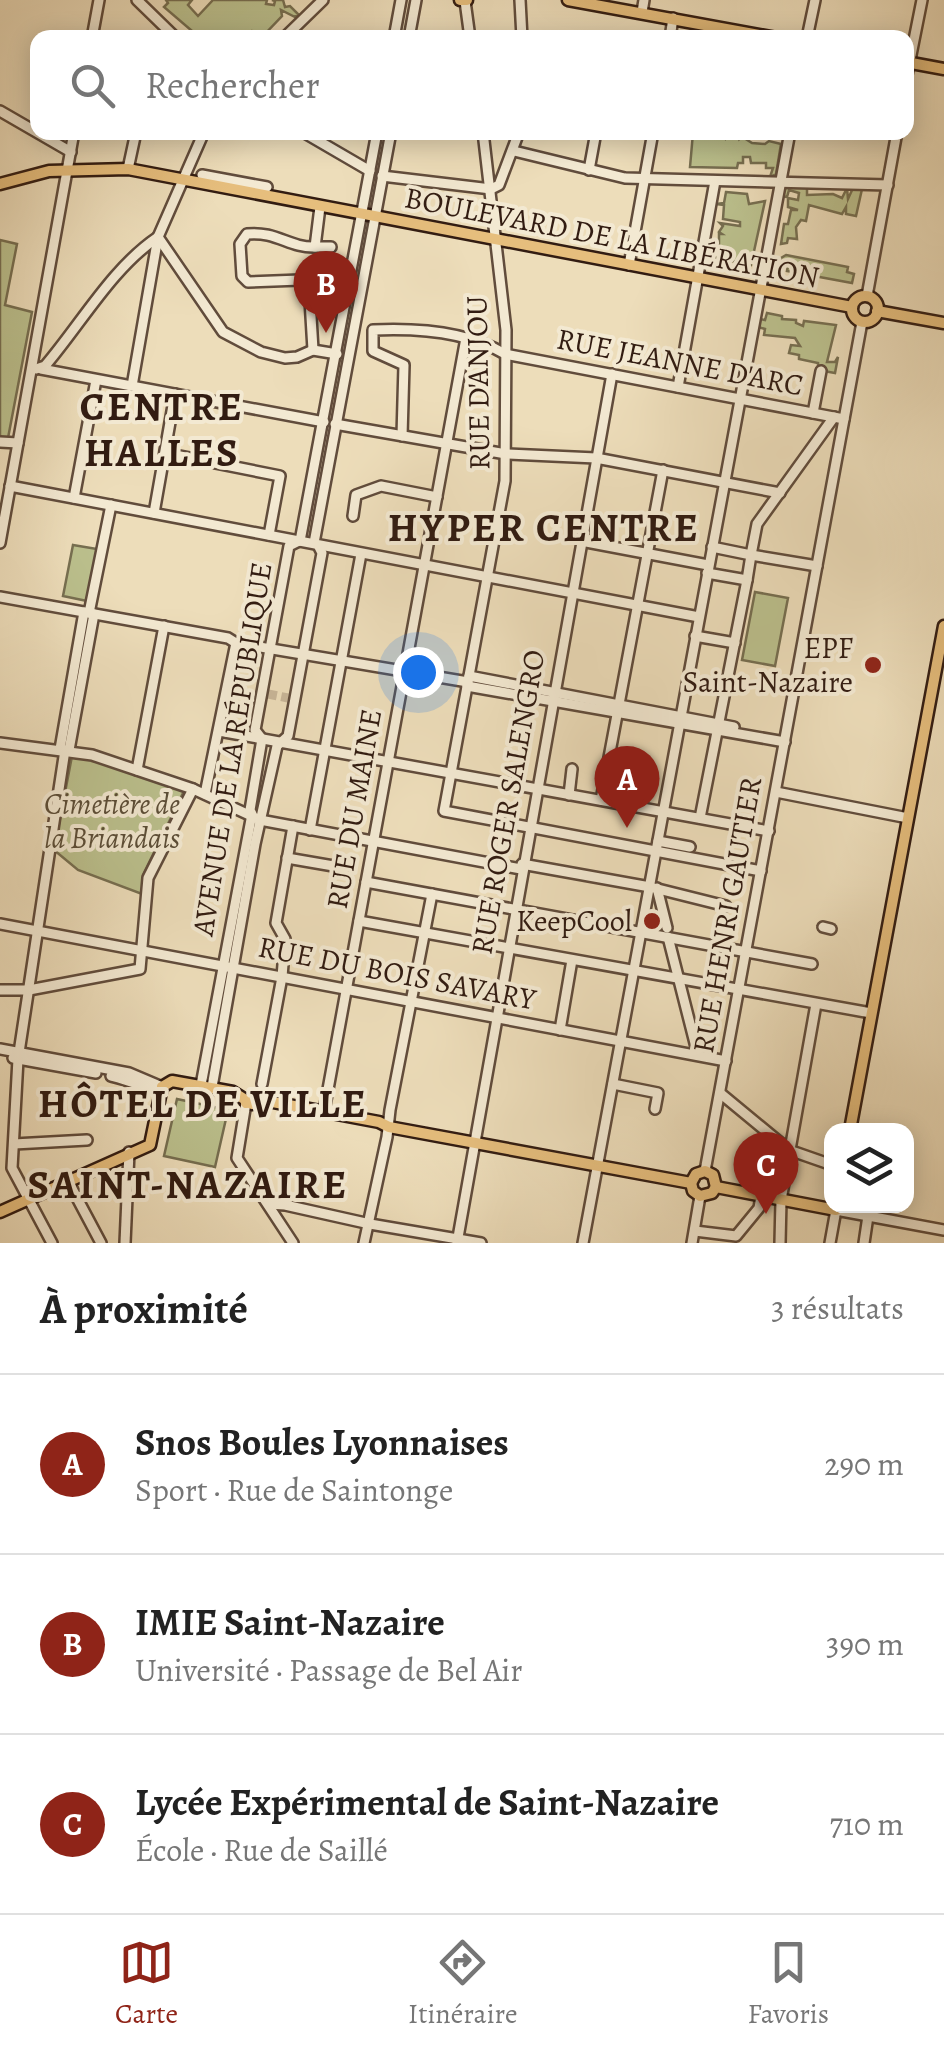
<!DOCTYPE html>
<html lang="fr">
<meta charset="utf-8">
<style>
:root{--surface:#fff;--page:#f2f2f2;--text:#222;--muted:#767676;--line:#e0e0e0;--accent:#8f2418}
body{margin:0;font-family:Alegreya,serif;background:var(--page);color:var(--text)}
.controls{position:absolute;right:30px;bottom:30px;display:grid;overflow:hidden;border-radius:20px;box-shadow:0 5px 25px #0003}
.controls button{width:90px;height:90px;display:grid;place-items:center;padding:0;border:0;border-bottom:2px solid var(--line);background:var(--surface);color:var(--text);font:50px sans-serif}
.you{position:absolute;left:418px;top:672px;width:35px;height:35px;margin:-25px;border:8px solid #fff;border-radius:50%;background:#1a73e8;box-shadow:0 0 0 15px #1a73e833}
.badge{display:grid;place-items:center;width:65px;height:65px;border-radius:50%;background:var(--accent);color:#fff;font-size:32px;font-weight:700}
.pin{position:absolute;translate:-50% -82px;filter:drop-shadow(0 2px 5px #0008)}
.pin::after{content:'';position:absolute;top:52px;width:35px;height:30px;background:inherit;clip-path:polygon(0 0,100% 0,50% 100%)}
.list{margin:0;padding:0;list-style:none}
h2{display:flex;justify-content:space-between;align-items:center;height:130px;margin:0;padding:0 40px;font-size:42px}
h2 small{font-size:32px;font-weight:400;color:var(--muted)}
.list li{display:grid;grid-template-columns:65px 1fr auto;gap:30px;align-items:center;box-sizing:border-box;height:180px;padding:0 40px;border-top:2px solid var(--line)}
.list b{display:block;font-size:38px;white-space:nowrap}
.list p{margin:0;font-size:32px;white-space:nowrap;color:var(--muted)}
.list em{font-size:32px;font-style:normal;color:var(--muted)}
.icon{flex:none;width:55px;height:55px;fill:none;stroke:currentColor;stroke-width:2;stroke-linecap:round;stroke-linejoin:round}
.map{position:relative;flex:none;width:944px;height:1243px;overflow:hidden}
.search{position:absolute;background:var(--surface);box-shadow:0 5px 25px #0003;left:30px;right:30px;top:30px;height:110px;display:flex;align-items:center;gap:25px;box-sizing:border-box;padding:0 35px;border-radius:20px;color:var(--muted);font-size:38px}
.sheet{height:670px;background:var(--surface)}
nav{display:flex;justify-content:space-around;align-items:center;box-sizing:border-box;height:140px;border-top:2px solid var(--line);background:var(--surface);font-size:28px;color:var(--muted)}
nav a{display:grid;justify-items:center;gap:5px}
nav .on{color:var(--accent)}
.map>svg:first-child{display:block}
.green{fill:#bbc08d;stroke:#766e50;stroke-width:2.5}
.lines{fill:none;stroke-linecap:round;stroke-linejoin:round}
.minor-tunnel{stroke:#c8b698;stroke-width:9;stroke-dasharray:9 4.5;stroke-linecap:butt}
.minor-casing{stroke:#614c3c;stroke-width:14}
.major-casing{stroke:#321c12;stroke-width:15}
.minor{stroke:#f3e9d2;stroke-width:9}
.major{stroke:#e6be7d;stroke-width:10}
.poi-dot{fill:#8f2418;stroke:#f3e9d2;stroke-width:4}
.labels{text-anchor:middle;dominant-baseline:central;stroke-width:8;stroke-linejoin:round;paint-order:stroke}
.street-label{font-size:30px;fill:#321c12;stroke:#f3e9d2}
.poi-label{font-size:30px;fill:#321c12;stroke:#f3e9d2;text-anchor:end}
.park-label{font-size:30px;font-style:italic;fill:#5b4d37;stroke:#f3e9d2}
.district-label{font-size:40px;font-weight:bold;letter-spacing:2.5px;fill:#321c12;stroke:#f3e9d2}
</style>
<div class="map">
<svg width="944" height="1243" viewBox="0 0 944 1243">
<rect width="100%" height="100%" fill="#edddba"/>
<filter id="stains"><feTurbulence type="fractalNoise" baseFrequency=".002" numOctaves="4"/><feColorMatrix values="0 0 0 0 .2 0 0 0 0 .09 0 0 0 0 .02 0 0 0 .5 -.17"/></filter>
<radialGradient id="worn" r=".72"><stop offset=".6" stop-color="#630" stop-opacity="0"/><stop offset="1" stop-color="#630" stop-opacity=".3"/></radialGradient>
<g class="green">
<polygon points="166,0 192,0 188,5 198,16 213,0 267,0 266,4 274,5 275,1 272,0 283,0 285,7 290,6 298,14 295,17 281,10 282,16 262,37 252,31 247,37 199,37 164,7 168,3"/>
<polygon points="693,133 706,133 708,136 717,133 724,138 723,134 737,135 739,139 741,136 752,143 765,144 769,141 781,144 776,174 770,177 773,168 766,168 766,163 751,163 750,157 743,157 743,163 738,163 737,168 690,167"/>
<polygon points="786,186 807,187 807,195 833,194 842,198 847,188 848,199 853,188 862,189 856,216 846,214 846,207 842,214 809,205 806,221 801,220 796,227 797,239 788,238 787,243 781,244 784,224 788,224 791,210 798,210 788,207 788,198 798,200 799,193 789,190 787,197 782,196"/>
<polygon points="726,192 747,194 749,204 765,201 751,265 707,256 712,255 714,246 719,246 719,234 722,234 719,232 723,226 720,223 740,226 740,222 723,219 724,205 716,204 724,203"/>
<polygon points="0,240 17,244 5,305 32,312 8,438 0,437"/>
<polygon points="786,255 848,267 847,272 854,274 852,283 787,271 788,266 780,264 781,258"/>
<polygon points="767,313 782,316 782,319 796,320 796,323 803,326 804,321 836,325 827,362 835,362 838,357 835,373 818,370 818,363 799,359 799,355 789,353 791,345 800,346 795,338 764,335 765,329 758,327 759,319 765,320"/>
<polygon points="73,545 97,549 87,601 63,596"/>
<polygon points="755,592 788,598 775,666 742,660"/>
<polygon points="72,756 95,760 184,791 143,875 142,894 78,870 54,850"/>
<polygon points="177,1099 228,1110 215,1167 164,1156"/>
</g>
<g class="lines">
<g class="minor-tunnel">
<polyline points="170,454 180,456"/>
<polyline points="268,694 288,698"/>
</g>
<defs>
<g id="minor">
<polyline points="137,0 176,38"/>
<polyline points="520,0 522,38"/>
<polyline points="465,1 470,38"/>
<polyline points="642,12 644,0"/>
<polyline points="92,38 99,0"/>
<polyline points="284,38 323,0"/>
<polyline points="394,38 401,0"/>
<polyline points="409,38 416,0"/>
<polyline points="670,38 673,18"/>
<polyline points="807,38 815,0"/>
<polyline points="906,80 922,0"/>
<polyline points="0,111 71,152"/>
<polyline points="303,132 370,171"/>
<polyline points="483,132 506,330 505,481 444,811 761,871"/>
<polyline points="803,132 811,132"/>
<polyline points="514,151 625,178 888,185"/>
<polyline points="128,169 136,132"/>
<polyline points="589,170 596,132"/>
<polyline points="202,175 267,187"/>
<polyline points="382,176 491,189"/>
<polyline points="491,189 499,185 519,132"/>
<polyline points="158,237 223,332 261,352 285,358 297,357 313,350 337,354"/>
<polyline points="315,247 331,247"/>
<polyline points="629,265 653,132"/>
<polyline points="867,296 897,132"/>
<path d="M 313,350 L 309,283 L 300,280 L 248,282 L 242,276 L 240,244 L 247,234 C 277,231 289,248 315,247 L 320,207"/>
<path d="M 36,369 L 45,366 C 81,324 112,268 158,237"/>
<polyline points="41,369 324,422"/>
<polyline points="132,386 158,237 204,132"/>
<polyline points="678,387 715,181"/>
<polyline points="813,413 821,371"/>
<polyline points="335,424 506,454 596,458 780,493"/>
<path d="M 402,436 L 404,365 L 373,351 L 373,330 C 417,328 467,331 505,354 L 844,419"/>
<polyline points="0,442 18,443"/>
<polyline points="180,456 280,476 269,535"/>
<polyline points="10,486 699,617"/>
<polyline points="74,498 96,380"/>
<polyline points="154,513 175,394"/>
<polyline points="353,516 356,495 381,486 437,497"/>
<polyline points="300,541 377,132"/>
<polyline points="581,541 708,565"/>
<polyline points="0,543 74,132"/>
<polyline points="314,543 391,132"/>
<polyline points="817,566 751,555 757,524 834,417"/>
<polyline points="707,573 747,580 751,555 712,547"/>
<polyline points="0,597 228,638 236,643 468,682"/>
<polyline points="89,613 111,505"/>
<polyline points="695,636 735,643"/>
<polyline points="469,676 734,727"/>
<polyline points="467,686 785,742"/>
<polyline points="219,731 769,831"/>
<polyline points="0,743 92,755 193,789 260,820 521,869"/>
<polyline points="60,749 84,612"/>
<polyline points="69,750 94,614"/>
<polyline points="137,770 164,626"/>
<polyline points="776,792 908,818"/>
<polyline points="205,794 236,643"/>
<polyline points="569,795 572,769"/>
<polyline points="601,800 663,470"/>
<polyline points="700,818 747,580"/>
<polyline points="310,830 361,554"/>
<polyline points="658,841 690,847"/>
<polyline points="287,858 345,868"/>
<polyline points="522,864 650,887 726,906"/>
<polyline points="366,882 812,964"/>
<polyline points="657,888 667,928"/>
<polyline points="359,921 871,1013"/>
<polyline points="0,924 726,1061"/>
<polyline points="823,927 831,929"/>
<polyline points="668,937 698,1055"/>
<polyline points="0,990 29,990 140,969 148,878 193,789"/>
<polyline points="560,1030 572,960"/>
<polyline points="0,1049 129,1073 162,1087"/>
<polyline points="13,1058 96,1073"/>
<path d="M 111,1076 C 127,1079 146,1090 162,1087"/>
<polyline points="262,1084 282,977 285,939 276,923 293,826"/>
<polyline points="613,1084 658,1093 655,1109"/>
<polyline points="201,1085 252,814 250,810 262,739 255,730 289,546 299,541"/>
<polyline points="212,1087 255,844 277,746 288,736 322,553 319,547"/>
<polyline points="720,1093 789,1150 832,1165"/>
<polyline points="246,1103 237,1158 293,1243"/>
<polyline points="324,1111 466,338"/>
<polyline points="14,1144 87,1140"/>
<polyline points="705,1171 862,322"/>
<polyline points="68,1181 101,1243"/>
<polyline points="268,1204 285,1205 370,1224 481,1243"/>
<polyline points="695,1231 736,1236 759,1208 761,1196"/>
<polyline points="52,1243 12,1168 18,1059 65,750"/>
<polyline points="125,1243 129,1152"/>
<polyline points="364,1243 387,1137 390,1110 432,894"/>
<polyline points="457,1243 612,374"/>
<polyline points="583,1243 790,132"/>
<polyline points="692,1243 700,1196"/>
<polyline points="780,1243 781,1200 816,1004"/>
<polyline points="830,1243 836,1210 944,1230"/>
<polyline points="864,1243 868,1216"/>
</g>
<g id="major">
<polyline points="460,0 467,0"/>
<polyline points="568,0 776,38"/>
<polyline points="906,62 944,69"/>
<polyline points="0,184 49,171 128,169 852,307"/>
<circle cx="865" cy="309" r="13"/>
<polyline points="877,311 944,323"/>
<polyline points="162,1087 172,1081 233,1092 252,1104"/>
<polyline points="246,1103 262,1100 379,1122 389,1127 691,1183"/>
<polyline points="850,1130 944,626"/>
<polyline points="691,1183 696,1174 705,1171 713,1175 716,1187"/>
<polyline points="691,1183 693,1191 700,1196 712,1193 716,1187"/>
<polyline points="716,1187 836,1210 837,1206"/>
<polyline points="0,1212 150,1145 162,1087"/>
</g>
</defs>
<use href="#minor" class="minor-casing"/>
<use href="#major" class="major-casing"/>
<use href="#minor" class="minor"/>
<use href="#major" class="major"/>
</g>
<g class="poi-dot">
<circle cx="873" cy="665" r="10"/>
<circle cx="652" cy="921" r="10"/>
</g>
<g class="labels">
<g class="street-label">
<text transform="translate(612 237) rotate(11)">BOULEVARD DE LA LIBÉRATION</text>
<text transform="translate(680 362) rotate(11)">RUE JEANNE D'ARC</text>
<text transform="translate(478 383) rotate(-91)">RUE D'ANJOU</text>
<text transform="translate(232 749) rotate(-81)">AVENUE DE LA RÉPUBLIQUE</text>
<text transform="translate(508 802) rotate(-80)">RUE ROGER SALENGRO</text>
<text transform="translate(354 809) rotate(-80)">RUE DU MAINE</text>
<text transform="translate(727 915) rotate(-80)">RUE HENRI GAUTIER</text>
<text transform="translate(397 973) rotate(11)">RUE DU BOIS SAVARY</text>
</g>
<g class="poi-label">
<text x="853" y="648">EPF<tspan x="853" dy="34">Saint-Nazaire</tspan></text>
<text x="632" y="921">KeepCool</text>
</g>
<g class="park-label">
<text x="112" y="804">Cimetière de<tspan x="112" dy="34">la Briandais</tspan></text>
</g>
<g class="district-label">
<text x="162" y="406">CENTRE<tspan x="162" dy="46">HALLES</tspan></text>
<text x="544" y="527">HYPER CENTRE</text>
<text x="203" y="1103">HÔTEL DE VILLE</text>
<text x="188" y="1184">SAINT-NAZAIRE</text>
</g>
</g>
<rect width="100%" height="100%" filter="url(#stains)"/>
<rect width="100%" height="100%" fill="url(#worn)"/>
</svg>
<div class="controls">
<button><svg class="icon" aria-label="layers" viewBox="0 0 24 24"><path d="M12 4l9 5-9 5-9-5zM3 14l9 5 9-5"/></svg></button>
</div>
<div class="you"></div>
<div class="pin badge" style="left:627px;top:828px">A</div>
<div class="pin badge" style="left:326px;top:333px">B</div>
<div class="pin badge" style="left:766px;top:1214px">C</div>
<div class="search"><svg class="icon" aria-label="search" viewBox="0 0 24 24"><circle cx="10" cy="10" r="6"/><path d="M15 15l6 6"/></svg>Rechercher</div>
</div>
<section class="sheet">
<h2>À proximité<small>3 résultats</small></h2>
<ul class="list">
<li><span class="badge">A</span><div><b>Snos Boules Lyonnaises</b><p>Sport · Rue de Saintonge</p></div><em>290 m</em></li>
<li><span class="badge">B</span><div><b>IMIE Saint-Nazaire</b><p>Université · Passage de Bel Air</p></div><em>390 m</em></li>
<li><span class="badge">C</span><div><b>Lycée Expérimental de Saint-Nazaire</b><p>École · Rue de Saillé</p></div><em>710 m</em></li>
</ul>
</section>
<nav>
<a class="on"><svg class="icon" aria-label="map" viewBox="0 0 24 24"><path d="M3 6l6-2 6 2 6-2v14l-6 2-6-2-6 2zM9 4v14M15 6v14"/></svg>Carte</a>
<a><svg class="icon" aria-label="directions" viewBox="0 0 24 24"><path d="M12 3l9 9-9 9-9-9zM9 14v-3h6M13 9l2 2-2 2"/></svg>Itinéraire</a>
<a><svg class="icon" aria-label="saved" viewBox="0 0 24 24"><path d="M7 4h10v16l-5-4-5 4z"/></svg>Favoris</a>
</nav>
